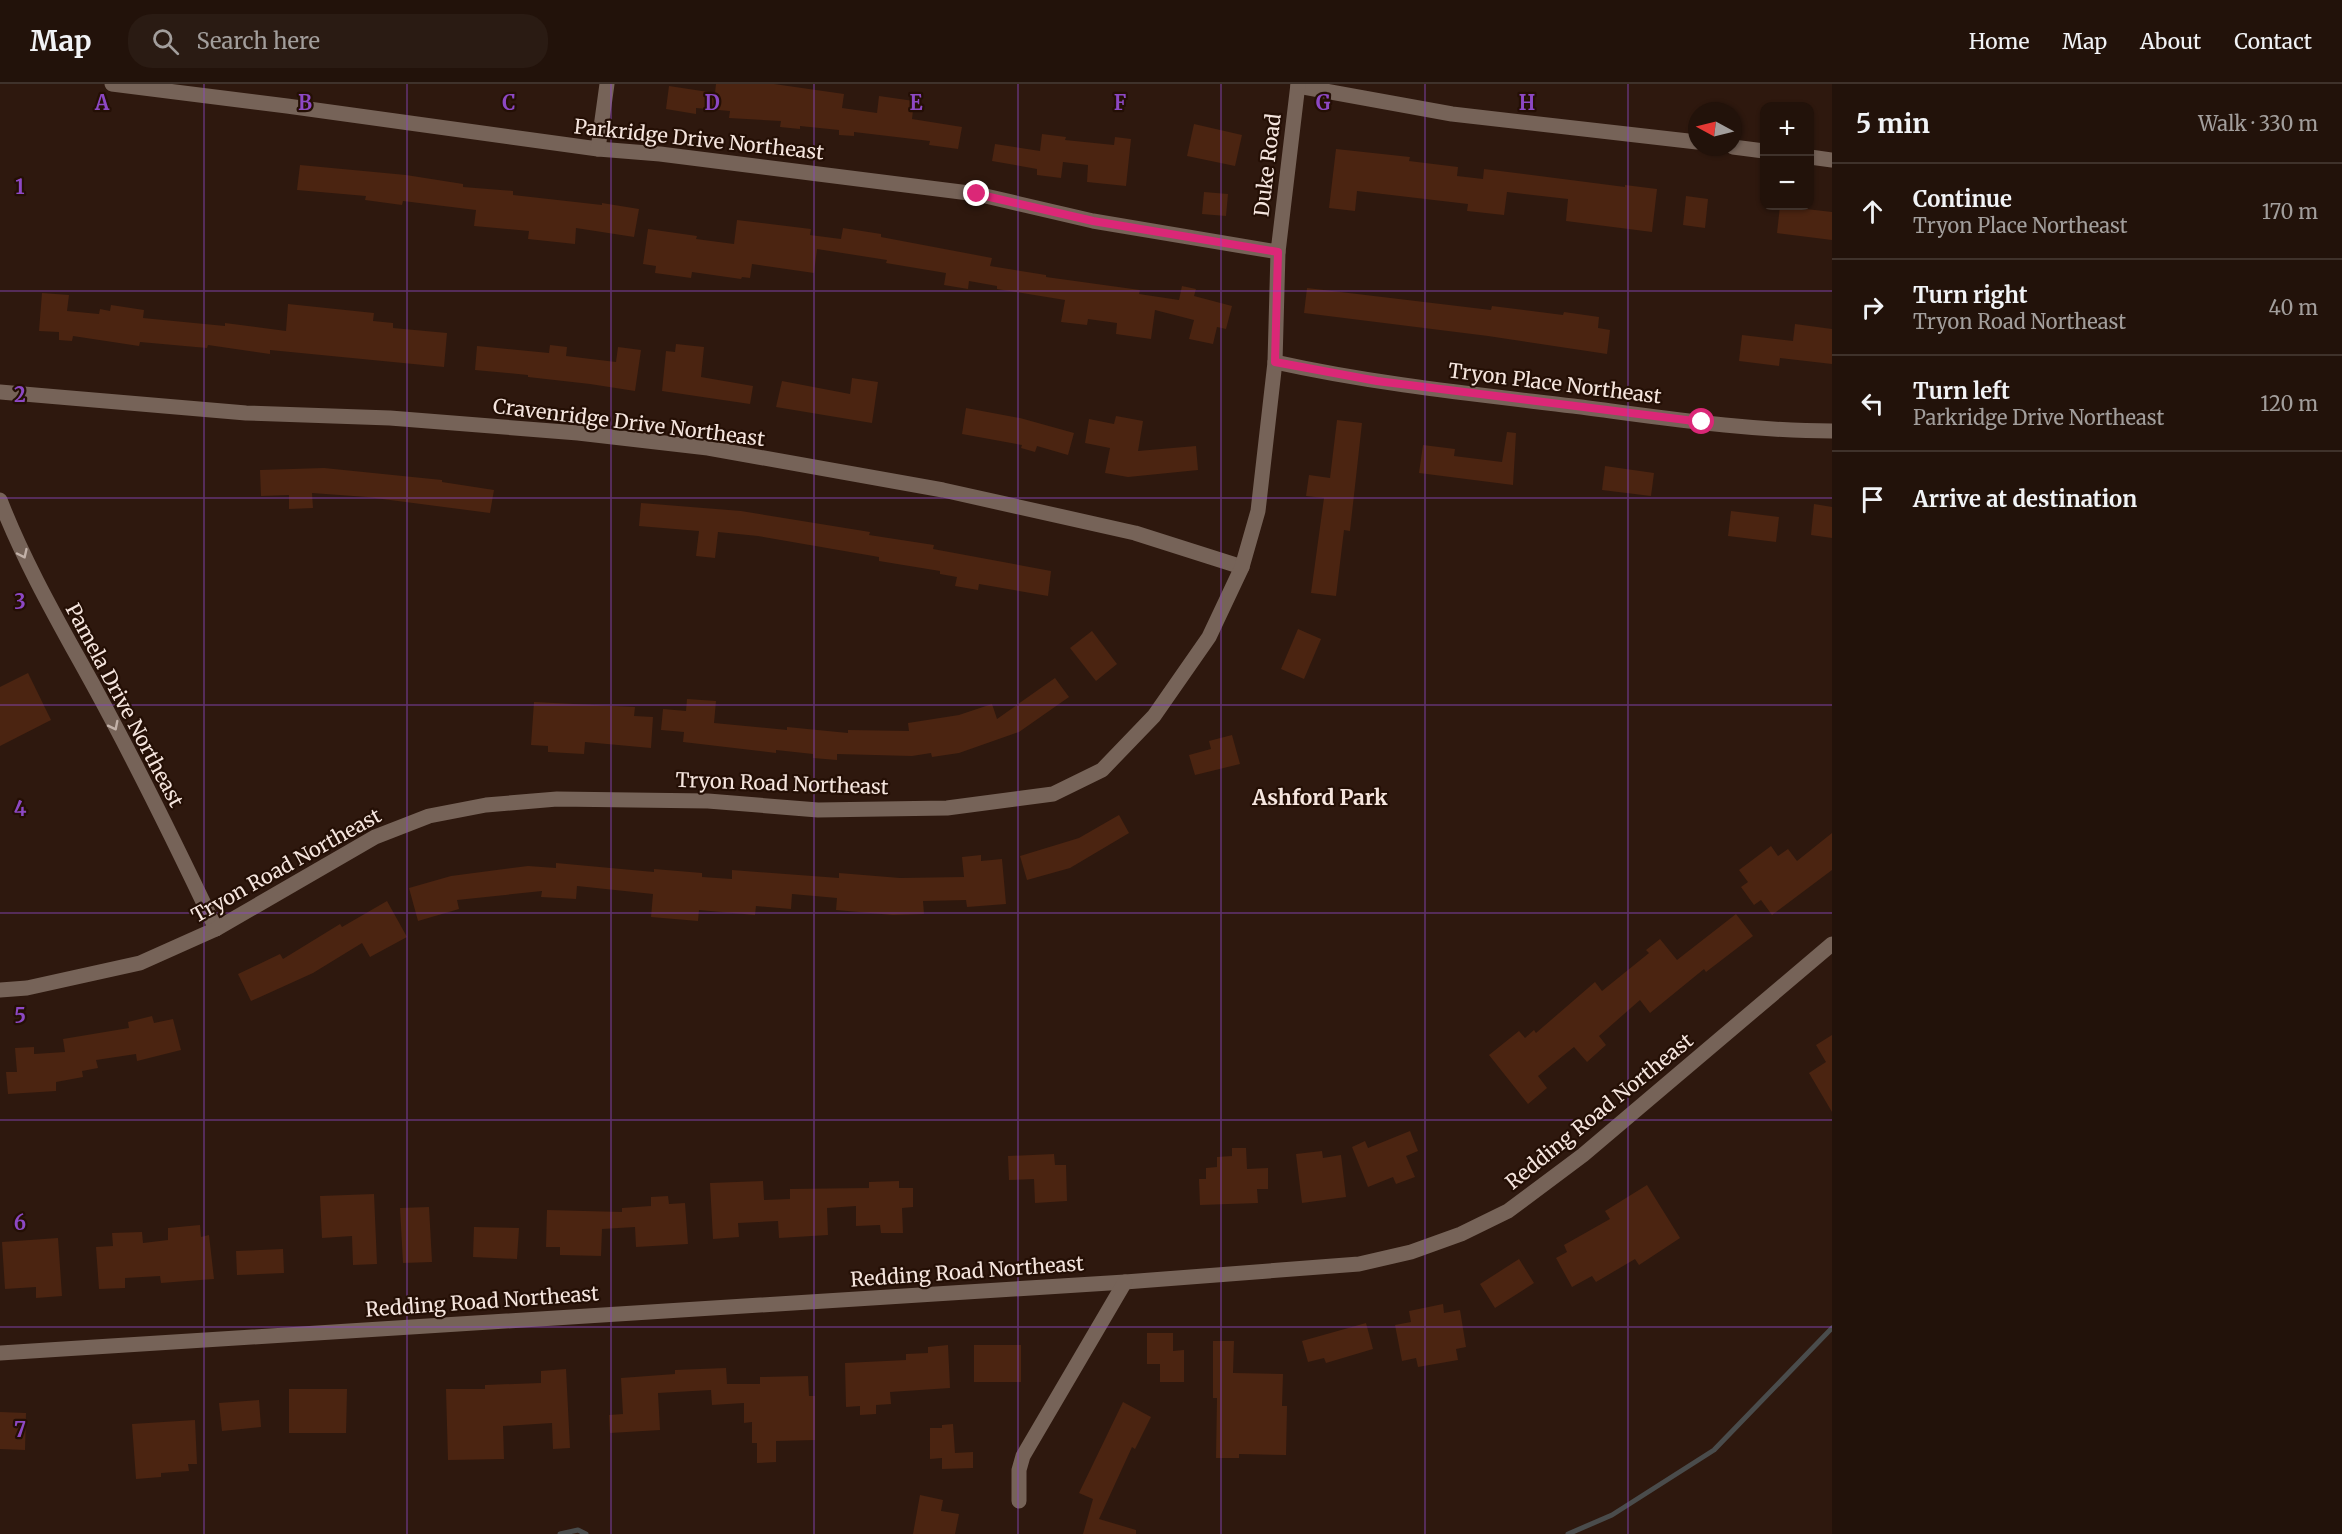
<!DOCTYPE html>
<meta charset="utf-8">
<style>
:root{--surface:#22120a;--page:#2a1b13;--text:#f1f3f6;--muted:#a29e9c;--line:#3f322b}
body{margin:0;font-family:Merriweather,serif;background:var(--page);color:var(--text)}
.controls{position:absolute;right:18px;top:18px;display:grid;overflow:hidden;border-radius:12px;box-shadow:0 2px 4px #0004}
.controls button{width:54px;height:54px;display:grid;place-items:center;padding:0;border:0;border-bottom:2px solid var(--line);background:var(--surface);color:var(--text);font:30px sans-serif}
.compass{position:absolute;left:1688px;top:18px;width:54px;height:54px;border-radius:50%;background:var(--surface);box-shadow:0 2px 4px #0004;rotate:277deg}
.stop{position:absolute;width:18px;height:18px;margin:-14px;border:4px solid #db2777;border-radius:50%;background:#fff}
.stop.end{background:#db2777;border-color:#fff;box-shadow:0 2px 6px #0008}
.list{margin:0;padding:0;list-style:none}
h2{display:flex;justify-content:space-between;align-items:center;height:78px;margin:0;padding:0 24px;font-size:26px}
h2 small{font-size:20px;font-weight:400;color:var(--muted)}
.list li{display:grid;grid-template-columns:39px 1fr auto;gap:18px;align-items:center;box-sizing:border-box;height:96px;padding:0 24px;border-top:2px solid var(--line)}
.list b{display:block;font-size:22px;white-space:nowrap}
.list p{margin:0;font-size:20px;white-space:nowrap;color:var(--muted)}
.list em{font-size:20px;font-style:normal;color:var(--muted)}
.icon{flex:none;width:33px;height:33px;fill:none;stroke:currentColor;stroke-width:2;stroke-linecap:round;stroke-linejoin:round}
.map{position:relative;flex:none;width:1832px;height:1450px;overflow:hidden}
header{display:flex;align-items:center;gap:36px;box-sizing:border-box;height:84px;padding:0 30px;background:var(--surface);border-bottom:2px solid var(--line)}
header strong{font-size:28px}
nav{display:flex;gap:33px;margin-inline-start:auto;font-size:21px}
.search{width:420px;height:54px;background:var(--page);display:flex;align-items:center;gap:15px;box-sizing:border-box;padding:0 21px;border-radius:24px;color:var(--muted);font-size:22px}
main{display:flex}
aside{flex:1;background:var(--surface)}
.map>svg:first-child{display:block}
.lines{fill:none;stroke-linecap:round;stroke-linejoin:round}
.stream{stroke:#4a4c4c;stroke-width:5}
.building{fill:#4b2411}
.minor{stroke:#766358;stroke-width:15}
.oneway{stroke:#c2b1a8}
.route{stroke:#db2777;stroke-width:8}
.grid{fill:none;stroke:#8d48c4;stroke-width:1.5;stroke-opacity:0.55}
.labels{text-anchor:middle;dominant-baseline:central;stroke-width:4.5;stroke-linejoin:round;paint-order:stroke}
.street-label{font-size:20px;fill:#f5e5de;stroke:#240f05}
.neighbourhood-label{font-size:21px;font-weight:bold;fill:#f5e5de;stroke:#240f05}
.grid-label{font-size:20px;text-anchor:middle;font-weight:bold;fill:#8d48c4;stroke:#240f05;stroke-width:4.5;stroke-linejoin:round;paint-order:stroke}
</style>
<header>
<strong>Map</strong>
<div class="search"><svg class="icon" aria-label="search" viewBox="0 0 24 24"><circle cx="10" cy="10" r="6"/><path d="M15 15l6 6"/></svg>Search here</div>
<nav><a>Home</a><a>Map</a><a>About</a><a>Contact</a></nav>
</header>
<main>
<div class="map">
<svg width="1832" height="1450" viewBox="0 0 1832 1450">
<rect width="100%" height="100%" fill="#2e180e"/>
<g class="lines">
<g class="stream">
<polyline points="560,1450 578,1446 586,1450"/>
<polyline points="1568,1450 1612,1431 1714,1366 1832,1244"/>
</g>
</g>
<g class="building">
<polygon points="716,0 774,0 844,10 842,24 877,29 879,12 914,17 912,35 962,43 958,65 929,61 930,57 854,48 854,52 839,51 839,46 800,42 800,45 780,43 781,37 729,34 730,27 696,24 696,30 666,25 669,2 715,9"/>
<polygon points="1194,40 1242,51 1235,82 1187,72"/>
<polygon points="1042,50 1066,53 1065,56 1114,61 1115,53 1131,55 1126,102 1087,98 1088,81 1063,78 1061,94 1037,91 1037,85 992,77 995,60 1040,67"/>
<polygon points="1336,65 1410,73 1409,77 1458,83 1457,92 1483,95 1484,85 1625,103 1625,101 1657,105 1652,148 1566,137 1568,115 1507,108 1504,131 1467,127 1468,120 1357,107 1355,127 1329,124"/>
<polygon points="300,81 406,91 463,100 463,103 513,107 513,111 602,121 602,119 639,125 634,153 576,144 575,160 528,155 529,147 474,142 476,126 403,117 402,121 365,116 366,112 297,106"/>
<polygon points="1204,108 1228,110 1226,132 1202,130"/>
<polygon points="1686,112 1708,115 1705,144 1683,141"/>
<polygon points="1780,122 1832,128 1832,156 1777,149"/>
<polygon points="737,136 811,145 810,151 841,155 843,144 881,150 881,153 992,174 990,182 1046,191 1046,193 1140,206 1139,210 1179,216 1182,202 1196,205 1194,212 1232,222 1226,245 1217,243 1213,260 1189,255 1194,236 1155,226 1151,255 1116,250 1117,239 1088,235 1087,241 1061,238 1065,216 997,205 997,202 969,197 968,205 944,201 946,189 886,179 887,176 817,165 814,189 752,180 750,194 742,193 741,195 692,188 691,194 655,189 656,182 643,180 648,145 697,152 696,155 734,160"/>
<polygon points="1307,204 1491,226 1492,222 1563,231 1564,228 1599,233 1598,244 1610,246 1607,270 1488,252 1304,229"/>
<polygon points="42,209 69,211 67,227 99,230 100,225 110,227 111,221 144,226 143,234 225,242 225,239 286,247 288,220 374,229 373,237 393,239 393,244 447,249 444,283 270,266 270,270 208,261 207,264 140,258 139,262 73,252 72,257 59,256 59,248 39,247"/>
<polygon points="1795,240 1832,245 1832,280 1780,274 1779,282 1739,277 1742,251 1793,257"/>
<polygon points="676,260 704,263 701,293 753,302 750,320 662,307 666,267 675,268"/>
<polygon points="550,261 567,263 566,272 616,278 618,263 641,266 635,307 590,300 528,293 528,291 475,286 477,262 549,269"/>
<polygon points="852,294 878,298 872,339 776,323 782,297 850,310"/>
<polygon points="966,324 1020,334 1074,349 1068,371 1037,362 1035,368 1021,364 1022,361 962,350"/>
<polygon points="1116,332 1143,337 1138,367 1196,362 1198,386 1128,393 1105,389 1110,364 1085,359 1089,335 1114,340"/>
<polygon points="1337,336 1362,339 1350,447 1344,446 1336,512 1311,509 1324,414 1306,412 1309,391 1330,394"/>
<polygon points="1507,348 1516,349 1513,401 1419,389 1423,361 1455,365 1454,372 1502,378"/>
<polygon points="1605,382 1654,389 1651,412 1602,406"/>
<polygon points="324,384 442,396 442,398 494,406 490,429 367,413 312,409 313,424 289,425 289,411 261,412 260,386"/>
<polygon points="641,419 741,427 870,448 869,451 934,461 933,465 1051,487 1048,512 979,500 978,506 955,502 957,493 940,490 940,487 879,477 879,473 758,452 718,448 715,474 696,472 699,447 639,442"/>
<polygon points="1814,420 1832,423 1832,454 1811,451"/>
<polygon points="1731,427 1779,433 1776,458 1728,452"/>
<polygon points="1298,545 1321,555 1304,595 1281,585"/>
<polygon points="1092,547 1117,580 1096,597 1070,564"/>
<polygon points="28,589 51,636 0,662 0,603"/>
<polygon points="1055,594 1069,613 1019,648 959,669 932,673 931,669 912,672 837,670 837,676 813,674 813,670 776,666 776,669 683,658 684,648 661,646 663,625 686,627 687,615 716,617 714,639 787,646 787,643 848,649 848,646 909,647 908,639 959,631 992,620 997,635"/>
<polygon points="534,618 635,623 634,632 653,633 651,664 585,658 584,670 548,668 548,662 531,661"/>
<polygon points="1232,651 1240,680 1195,691 1189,671 1211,665 1209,657"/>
<polygon points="1119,731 1129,749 1070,784 1027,796 1020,772 1079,754"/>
<polygon points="1832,749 1832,786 1772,831 1761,816 1754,821 1741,803 1748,798 1739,786 1771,762 1778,772 1788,765 1797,777"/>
<polygon points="981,771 981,777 1002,775 1006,820 967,823 966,816 923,817 924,830 893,831 836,826 837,814 792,810 791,825 756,822 755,831 699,826 698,837 651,833 653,810 577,802 576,815 541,813 542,807 457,816 459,825 418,837 409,804 451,792 528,782 556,784 556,779 654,788 654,785 702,789 702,793 732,795 732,786 839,794 839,789 900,794 964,793 962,773"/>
<polygon points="387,817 407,853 370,873 362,859 313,889 251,917 238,890 280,870 283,875 340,840 342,843"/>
<polygon points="1736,830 1753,852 1706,888 1704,885 1650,929 1640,916 1599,952 1606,961 1587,978 1574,963 1538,992 1547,1004 1528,1020 1489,971 1519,947 1525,954 1534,946 1536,949 1595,898 1602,907 1649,869 1646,866 1660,855 1677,876"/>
<polygon points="152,932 154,939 173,935 181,966 137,977 136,970 96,976 98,984 82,987 83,993 56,998 56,1007 8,1010 6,988 17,988 15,964 34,963 34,970 65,968 63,955 129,944 128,938"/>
<polygon points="1832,951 1832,1028 1809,989 1826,978 1816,961"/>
<polygon points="1410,1047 1418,1067 1406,1072 1415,1093 1396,1100 1393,1093 1368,1103 1352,1063 1365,1057 1368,1064"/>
<polygon points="1232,1064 1246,1064 1247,1085 1268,1084 1268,1105 1257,1105 1258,1119 1200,1121 1199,1095 1206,1095 1206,1084 1217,1083 1217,1073 1232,1072"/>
<polygon points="1322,1067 1323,1074 1341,1071 1346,1113 1302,1119 1296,1070"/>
<polygon points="1054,1070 1055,1081 1066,1081 1067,1117 1035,1119 1034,1095 1009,1096 1008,1072"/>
<polygon points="763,1097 764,1116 790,1115 790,1105 869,1104 869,1098 899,1097 899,1104 913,1104 913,1123 902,1124 903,1149 881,1149 880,1141 856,1142 856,1122 827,1124 828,1151 779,1154 778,1137 738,1139 739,1153 713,1155 710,1099"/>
<polygon points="1647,1101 1680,1154 1639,1181 1635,1175 1596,1198 1592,1192 1572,1203 1556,1174 1567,1168 1564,1161 1610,1135 1605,1127"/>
<polygon points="374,1110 377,1180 353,1181 352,1152 322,1154 320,1112"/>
<polygon points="668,1112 669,1120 685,1119 688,1160 636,1163 635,1143 602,1145 601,1172 560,1171 560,1163 546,1163 547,1126 622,1128 622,1124 651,1122 651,1113"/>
<polygon points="429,1123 432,1178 403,1179 400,1124"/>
<polygon points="200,1141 201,1153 209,1151 214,1195 161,1199 160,1192 125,1194 125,1204 99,1205 96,1163 113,1162 112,1149 142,1148 143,1159 168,1156 168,1144"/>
<polygon points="474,1143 519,1144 517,1175 473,1173"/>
<polygon points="58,1154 62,1212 36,1214 36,1203 5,1205 2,1158"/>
<polygon points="283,1165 284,1189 237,1191 236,1167"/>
<polygon points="1519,1175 1534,1199 1495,1224 1480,1200"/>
<polygon points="1443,1220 1444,1229 1460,1226 1466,1263 1456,1265 1458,1276 1418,1283 1416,1274 1402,1277 1395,1241 1411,1238 1409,1227"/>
<polygon points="1366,1239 1373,1265 1326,1279 1324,1274 1308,1278 1302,1257"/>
<polygon points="1147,1249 1173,1249 1173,1267 1184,1266 1184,1298 1160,1298 1160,1280 1147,1280"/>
<polygon points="1213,1257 1234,1257 1233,1289 1283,1290 1282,1322 1287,1322 1286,1371 1239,1370 1239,1374 1216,1374 1217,1314 1213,1314"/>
<polygon points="948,1261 950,1304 890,1308 891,1320 876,1321 876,1330 860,1331 860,1322 846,1323 845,1279 906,1276 906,1270 928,1269 928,1263"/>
<rect x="974" y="1261" width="47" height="37"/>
<polygon points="726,1284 727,1300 760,1300 760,1293 808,1292 809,1312 815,1312 815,1356 776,1357 776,1378 757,1379 757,1359 752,1359 752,1338 744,1339 744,1319 712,1321 711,1306 658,1309 660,1346 610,1349 609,1331 623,1330 621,1294 675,1290 675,1286"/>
<polygon points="566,1285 570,1364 553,1365 552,1339 503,1342 504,1375 448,1376 446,1305 485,1305 485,1301 541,1299 541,1287"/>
<polygon points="289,1305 347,1305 346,1349 289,1349"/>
<polygon points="259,1316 261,1343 222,1347 219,1319"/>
<polygon points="1123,1318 1151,1333 1135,1365 1132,1363 1099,1435 1136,1446 1136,1450 1083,1450 1093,1415 1079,1409"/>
<polygon points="0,1328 26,1329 25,1366 0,1365"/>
<polygon points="195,1336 197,1380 188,1380 189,1387 161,1389 161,1393 136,1395 132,1340"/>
<polygon points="953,1340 955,1369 973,1368 973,1384 942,1385 942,1374 930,1375 930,1344 942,1344 942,1341"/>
<polygon points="920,1411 943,1416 941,1427 959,1430 955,1450 913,1450"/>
</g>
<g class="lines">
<g class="minor">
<polyline points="112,0 287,22 598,65 660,70 977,110 1093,137 1278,168"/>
<polyline points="1298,2 1452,30 1697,58"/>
<polyline points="1733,63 1764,67"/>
<polyline points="598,65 607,0"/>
<polyline points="1810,73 1832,76"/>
<path d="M 1275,278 C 1374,300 1473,310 1573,322 C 1659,333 1745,347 1832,347"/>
<polyline points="0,308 246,329 390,334 578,349 708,364 943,406 1135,449 1242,483"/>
<path d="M 0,416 C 26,483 62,544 97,608 C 139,685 178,765 216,845"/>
<polyline points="0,906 27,904 140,879 216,845 375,753 429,732 486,721 557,715 708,717 818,726 947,724 1053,710 1102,686 1154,632 1209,553 1242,483 1258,427 1275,278 1278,168 1298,0"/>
<polyline points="0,1269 1125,1198 1359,1180 1411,1168 1461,1150 1508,1127 1583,1071 1832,860"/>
<polyline points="1019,1417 1019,1386 1023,1372 1125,1198"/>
</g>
</g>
<defs><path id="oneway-chevron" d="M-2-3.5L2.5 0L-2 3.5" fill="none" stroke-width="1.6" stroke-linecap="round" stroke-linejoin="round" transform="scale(1.5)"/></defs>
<g class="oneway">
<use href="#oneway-chevron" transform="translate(23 470) rotate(65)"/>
<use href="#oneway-chevron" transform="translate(114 642) rotate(63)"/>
</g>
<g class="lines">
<polyline class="route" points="977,110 1093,137 1278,168 1275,278 1377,297 1702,338"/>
</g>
<path class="grid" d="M 204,0 L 204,1450M 407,0 L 407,1450M 611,0 L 611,1450M 814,0 L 814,1450M 1018,0 L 1018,1450M 1221,0 L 1221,1450M 1425,0 L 1425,1450M 1628,0 L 1628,1450M 0,207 L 1832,207M 0,414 L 1832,414M 0,621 L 1832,621M 0,829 L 1832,829M 0,1036 L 1832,1036M 0,1243 L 1832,1243"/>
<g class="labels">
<g class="street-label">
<text transform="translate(699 55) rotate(6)">Parkridge Drive Northeast</text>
<text transform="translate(1267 81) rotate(-83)">Duke Road</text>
<text transform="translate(1555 299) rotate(7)">Tryon Place Northeast</text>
<text transform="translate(629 338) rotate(7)">Cravenridge Drive Northeast</text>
<text transform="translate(125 621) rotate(62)">Pamela Drive Northeast</text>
<text transform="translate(782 699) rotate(2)">Tryon Road Northeast</text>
<text transform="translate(286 781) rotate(-29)">Tryon Road Northeast</text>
<text transform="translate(1599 1027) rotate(-39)">Redding Road Northeast</text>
<text transform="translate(967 1187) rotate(-4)">Redding Road Northeast</text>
<text transform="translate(482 1217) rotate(-4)">Redding Road Northeast</text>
</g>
<g class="neighbourhood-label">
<text x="1320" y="713">Ashford Park</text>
</g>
</g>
<g class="grid-label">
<text x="102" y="26">A</text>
<text x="305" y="26">B</text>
<text x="509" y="26">C</text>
<text x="712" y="26">D</text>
<text x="916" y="26">E</text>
<text x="1120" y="26">F</text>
<text x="1323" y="26">G</text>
<text x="1527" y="26">H</text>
<text x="20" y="110">1</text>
<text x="20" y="318">2</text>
<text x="20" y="525">3</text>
<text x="20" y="732">4</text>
<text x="20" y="939">5</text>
<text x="20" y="1146">6</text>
<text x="20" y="1353">7</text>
</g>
</svg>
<div class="controls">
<button>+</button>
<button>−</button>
</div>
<svg class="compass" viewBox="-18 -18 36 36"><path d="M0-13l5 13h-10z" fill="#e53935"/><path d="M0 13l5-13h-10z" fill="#a29e9c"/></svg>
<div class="stop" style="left:1702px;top:338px"></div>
<div class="stop end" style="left:977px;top:110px"></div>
</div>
<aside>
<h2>5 min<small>Walk · 330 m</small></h2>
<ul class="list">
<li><svg class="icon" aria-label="ahead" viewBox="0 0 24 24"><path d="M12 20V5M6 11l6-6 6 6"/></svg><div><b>Continue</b><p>Tryon Place Northeast</p></div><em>170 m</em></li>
<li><svg class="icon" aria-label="right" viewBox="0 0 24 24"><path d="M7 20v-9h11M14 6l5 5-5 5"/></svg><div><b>Turn right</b><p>Tryon Road Northeast</p></div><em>40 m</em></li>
<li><svg class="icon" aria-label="left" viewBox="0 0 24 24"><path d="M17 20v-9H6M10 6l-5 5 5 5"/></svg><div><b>Turn left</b><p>Parkridge Drive Northeast</p></div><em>120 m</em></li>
<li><svg class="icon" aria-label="arrive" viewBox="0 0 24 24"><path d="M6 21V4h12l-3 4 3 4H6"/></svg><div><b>Arrive at destination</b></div></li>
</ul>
</aside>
</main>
